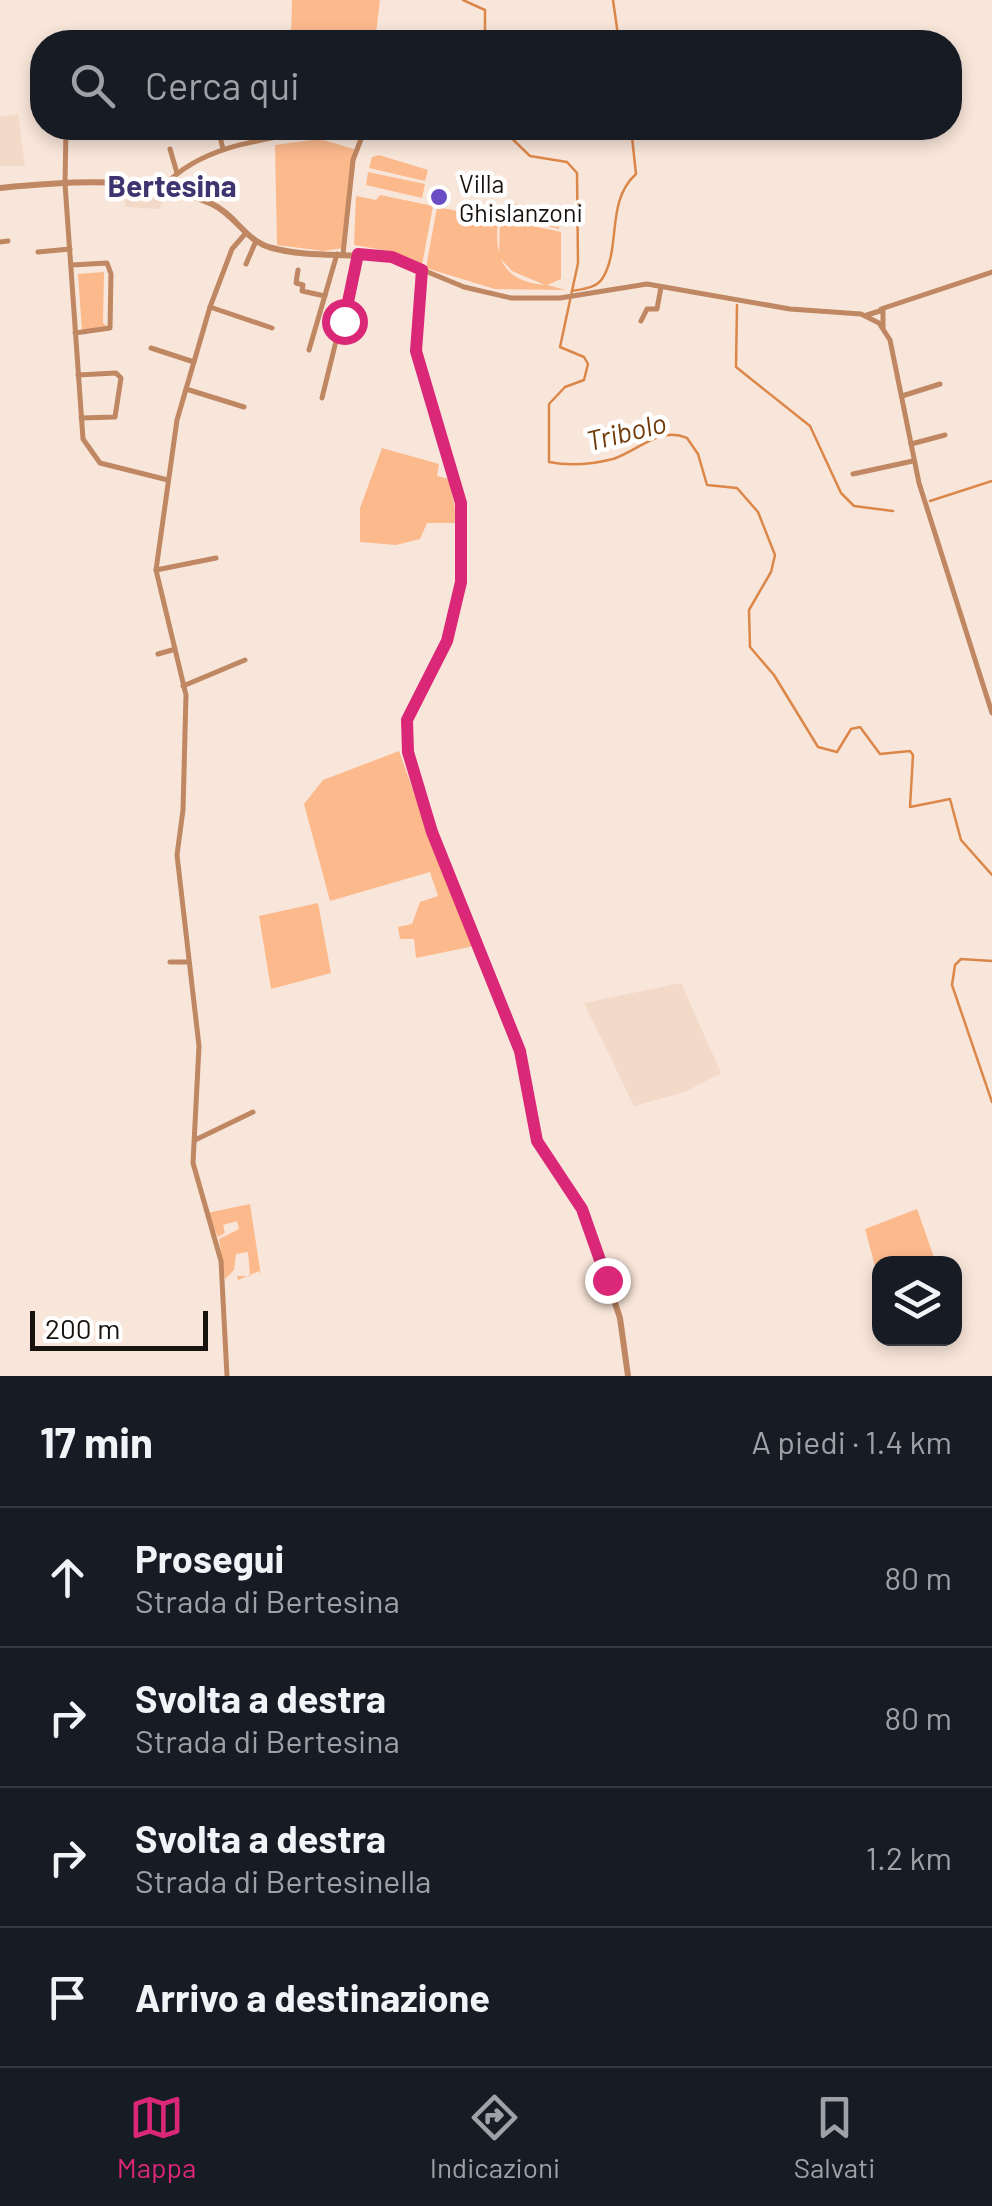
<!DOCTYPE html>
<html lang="it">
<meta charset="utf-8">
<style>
:root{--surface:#171b24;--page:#20242c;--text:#f1f3f6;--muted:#9ea1a6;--line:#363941;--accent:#db2777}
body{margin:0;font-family:Barlow,sans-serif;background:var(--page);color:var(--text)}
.controls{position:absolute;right:30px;bottom:30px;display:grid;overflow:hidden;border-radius:20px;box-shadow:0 5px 15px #0003}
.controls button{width:90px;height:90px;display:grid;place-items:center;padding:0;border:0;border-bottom:2px solid var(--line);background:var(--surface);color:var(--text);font:50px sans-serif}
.scale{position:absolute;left:30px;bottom:25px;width:178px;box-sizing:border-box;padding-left:10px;border:5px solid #18120e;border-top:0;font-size:28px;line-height:35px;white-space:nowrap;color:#18120e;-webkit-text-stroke:8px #fff;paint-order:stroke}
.stop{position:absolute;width:30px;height:30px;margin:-22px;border:8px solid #db2777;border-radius:50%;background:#fff}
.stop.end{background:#db2777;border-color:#fff;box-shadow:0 2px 10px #0008}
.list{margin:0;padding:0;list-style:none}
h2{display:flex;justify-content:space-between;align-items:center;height:130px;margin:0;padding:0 40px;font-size:42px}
h2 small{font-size:32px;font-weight:400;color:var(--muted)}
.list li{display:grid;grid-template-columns:65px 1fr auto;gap:30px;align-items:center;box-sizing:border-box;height:140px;padding:0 40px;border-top:2px solid var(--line)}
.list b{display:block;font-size:38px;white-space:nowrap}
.list p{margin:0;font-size:32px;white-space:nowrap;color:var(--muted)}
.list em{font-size:32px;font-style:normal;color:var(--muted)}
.icon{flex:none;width:55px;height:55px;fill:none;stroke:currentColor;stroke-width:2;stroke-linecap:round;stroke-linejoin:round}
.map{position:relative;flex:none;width:992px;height:1376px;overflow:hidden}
.search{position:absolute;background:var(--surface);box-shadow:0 5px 15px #0003;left:30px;right:30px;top:30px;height:110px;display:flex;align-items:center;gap:25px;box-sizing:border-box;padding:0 35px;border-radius:40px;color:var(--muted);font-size:38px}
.sheet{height:690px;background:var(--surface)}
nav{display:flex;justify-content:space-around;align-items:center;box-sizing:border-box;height:140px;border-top:2px solid var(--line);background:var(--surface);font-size:28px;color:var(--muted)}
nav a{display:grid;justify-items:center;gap:5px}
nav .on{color:var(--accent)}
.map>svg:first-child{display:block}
.built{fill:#f2d9c8}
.green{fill:#fcb98c}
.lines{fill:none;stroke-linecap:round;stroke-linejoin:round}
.stream{stroke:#dc874a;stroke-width:2.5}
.minor{stroke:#bf8762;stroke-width:5}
.tertiary{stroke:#bf8762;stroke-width:6}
.route{stroke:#db2777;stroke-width:12}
.poi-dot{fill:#6b4dc6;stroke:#fff;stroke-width:4}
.labels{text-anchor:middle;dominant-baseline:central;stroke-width:9;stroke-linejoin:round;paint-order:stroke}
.poi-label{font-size:25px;fill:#18120e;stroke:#fff;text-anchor:start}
.water-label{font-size:28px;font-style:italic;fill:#723b0b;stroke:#fff}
.quarter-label{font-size:30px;font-weight:bold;fill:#403470;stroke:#fff}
</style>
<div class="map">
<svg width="992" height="1376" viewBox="0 0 992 1376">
<rect width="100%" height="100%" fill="#f9e6da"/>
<g class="built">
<polygon points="18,114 25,166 0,166 0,117"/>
<polygon points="125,189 165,194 160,209 125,207"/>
<polygon points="681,983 721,1073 685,1092 634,1106 584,1003"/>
</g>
<g class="green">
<polygon points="292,0 380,0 375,42 291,42"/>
<polygon points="320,139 357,150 344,248 323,251 277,245 275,145"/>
<polygon points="379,155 428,170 425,181 369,168 372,157"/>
<polygon points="368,172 425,184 422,198 366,185"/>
<polygon points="380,195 433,206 422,265 389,251 354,245 356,196 376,200"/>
<polygon points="511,203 558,213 559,229 505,217"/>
<path d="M 437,207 L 498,219 C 494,257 502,281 545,285 L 512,271 L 499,257 L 500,219 L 561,232 L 561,279 L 547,285 L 566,290 L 495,289 L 426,268 Z"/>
<polygon points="104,272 103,323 108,327 82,330 78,274"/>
<polygon points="382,448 439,464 437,476 449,479 458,523 427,523 420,539 396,545 360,542 360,508"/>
<polygon points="399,751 441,868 451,878 474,946 416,958 414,939 400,939 398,927 412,924 420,902 438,896 430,872 330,901 304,804 323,780"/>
<polygon points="318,903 331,973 271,989 259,916"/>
<polygon points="250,1204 261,1276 259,1271 238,1280 237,1276 250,1276 248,1252 236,1254 234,1270 225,1279 219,1239 239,1229 237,1221 223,1225 225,1233 218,1237 207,1213"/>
<polygon points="917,1209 936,1263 880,1264 879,1281 865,1229"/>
</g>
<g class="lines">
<g class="stream">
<polyline points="463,0 485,10 485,42"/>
<polyline points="613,0 619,42"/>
<path d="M 501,128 L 530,156 L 567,162 L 577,173 L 578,263 L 560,347 L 584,357 L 588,364 L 584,380 L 565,387 L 549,404 L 549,462 C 569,466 593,464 613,459 C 638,451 659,426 687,438 L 698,454 L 707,485 L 737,488 L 758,512 L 775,555 L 771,572 L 749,610 L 750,647 L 774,675 L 818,747 L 837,752 L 851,729 L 860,727 L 880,754 L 910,751 L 913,755 L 910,807 L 950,799 L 961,840 L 992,875"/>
<path d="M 572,291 C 582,289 596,288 602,279 C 622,248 605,202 636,174 L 631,128"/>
<polyline points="737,305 736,367 810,426 841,493 854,506 893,511"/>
<polyline points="930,501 992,481"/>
<polyline points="992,961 961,959 955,965 952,985 992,1102"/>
</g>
<g class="minor">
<polyline points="66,128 65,184 83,439 100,463 168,480"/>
<polyline points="218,128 223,149"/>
<polyline points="170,149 177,173"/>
<path d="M 164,186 C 205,141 278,138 335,128"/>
<polyline points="0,242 8,241"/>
<polyline points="38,252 70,249"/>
<polyline points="343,254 353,160 363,134 360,128"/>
<polyline points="246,264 256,241"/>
<polyline points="72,265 107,263 111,274 110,328 75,333"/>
<polyline points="298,270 296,283 303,285 302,291 325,296"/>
<polyline points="423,270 464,287 511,298 560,298 647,284 790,309 861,314 879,323 890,340 919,483 992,713"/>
<polyline points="210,307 272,328"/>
<polyline points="881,309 992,272"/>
<polyline points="867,315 883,310 883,328"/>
<polyline points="641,321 647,309 657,309 661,287"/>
<polyline points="151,348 194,362"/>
<polyline points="309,350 337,254"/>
<polyline points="78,375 116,373 121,378 115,417 81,418"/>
<polyline points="186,389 244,407"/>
<polyline points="902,396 940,384"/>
<polyline points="322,398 357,256"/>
<polyline points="911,444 945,435"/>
<polyline points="853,474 913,461"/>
<polyline points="156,570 216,558"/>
<polyline points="158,654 172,650"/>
<polyline points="183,686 245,660"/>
<polyline points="170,962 186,962"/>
<polyline points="195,1140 253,1112"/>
<polyline points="227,1376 221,1261 193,1163 199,1046 177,855 183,810 186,695 156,570 177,420 210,307 232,249 245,234"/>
</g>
<path class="tertiary" d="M 0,188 C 70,181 147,175 212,204 C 236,215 245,241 272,248 C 324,262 373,246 423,270 L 416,351 L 461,503 L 461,582 L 447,641 L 407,720 L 407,752 L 432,831 L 520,1051 L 537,1141 L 587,1220 L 620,1318 L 628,1376"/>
</g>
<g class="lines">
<polyline class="route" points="344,321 358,254 392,257 422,270 416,351 461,503 461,582 447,641 407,720 408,752 432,832 520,1051 537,1141 582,1209 607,1280"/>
</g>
<circle class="poi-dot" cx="439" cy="197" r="10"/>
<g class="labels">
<g class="poi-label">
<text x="459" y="183">Villa<tspan x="459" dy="29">Ghislanzoni</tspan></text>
</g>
<g class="water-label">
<text transform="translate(626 431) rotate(-14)">Tribolo</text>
</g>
<g class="quarter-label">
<text x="172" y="185">Bertesina</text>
</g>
</g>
</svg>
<div class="controls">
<button><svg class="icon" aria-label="layers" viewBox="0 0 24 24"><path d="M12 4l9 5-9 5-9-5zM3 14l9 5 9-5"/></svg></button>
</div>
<div class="scale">200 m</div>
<div class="stop" style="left:344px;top:321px"></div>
<div class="stop end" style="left:607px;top:1280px"></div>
<div class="search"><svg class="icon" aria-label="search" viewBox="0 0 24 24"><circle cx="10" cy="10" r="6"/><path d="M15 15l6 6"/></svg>Cerca qui</div>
</div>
<section class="sheet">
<h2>17 min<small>A piedi · 1.4 km</small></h2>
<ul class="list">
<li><svg class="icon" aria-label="ahead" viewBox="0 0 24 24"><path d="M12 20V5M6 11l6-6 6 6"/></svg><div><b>Prosegui</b><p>Strada di Bertesina</p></div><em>80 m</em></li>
<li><svg class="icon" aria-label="right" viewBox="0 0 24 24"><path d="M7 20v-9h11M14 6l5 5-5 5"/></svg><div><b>Svolta a destra</b><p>Strada di Bertesina</p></div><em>80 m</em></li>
<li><svg class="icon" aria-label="right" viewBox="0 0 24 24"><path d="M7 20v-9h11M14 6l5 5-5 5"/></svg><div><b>Svolta a destra</b><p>Strada di Bertesinella</p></div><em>1.2 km</em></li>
<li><svg class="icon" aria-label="arrive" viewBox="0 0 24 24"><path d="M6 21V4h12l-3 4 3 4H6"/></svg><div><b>Arrivo a destinazione</b></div></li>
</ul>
</section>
<nav>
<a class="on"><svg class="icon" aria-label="map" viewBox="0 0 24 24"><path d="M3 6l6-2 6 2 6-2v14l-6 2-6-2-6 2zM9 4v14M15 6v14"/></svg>Mappa</a>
<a><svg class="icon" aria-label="directions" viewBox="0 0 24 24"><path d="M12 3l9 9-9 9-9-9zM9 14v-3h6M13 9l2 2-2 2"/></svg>Indicazioni</a>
<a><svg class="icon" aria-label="saved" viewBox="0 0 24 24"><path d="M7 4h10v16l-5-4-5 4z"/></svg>Salvati</a>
</nav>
